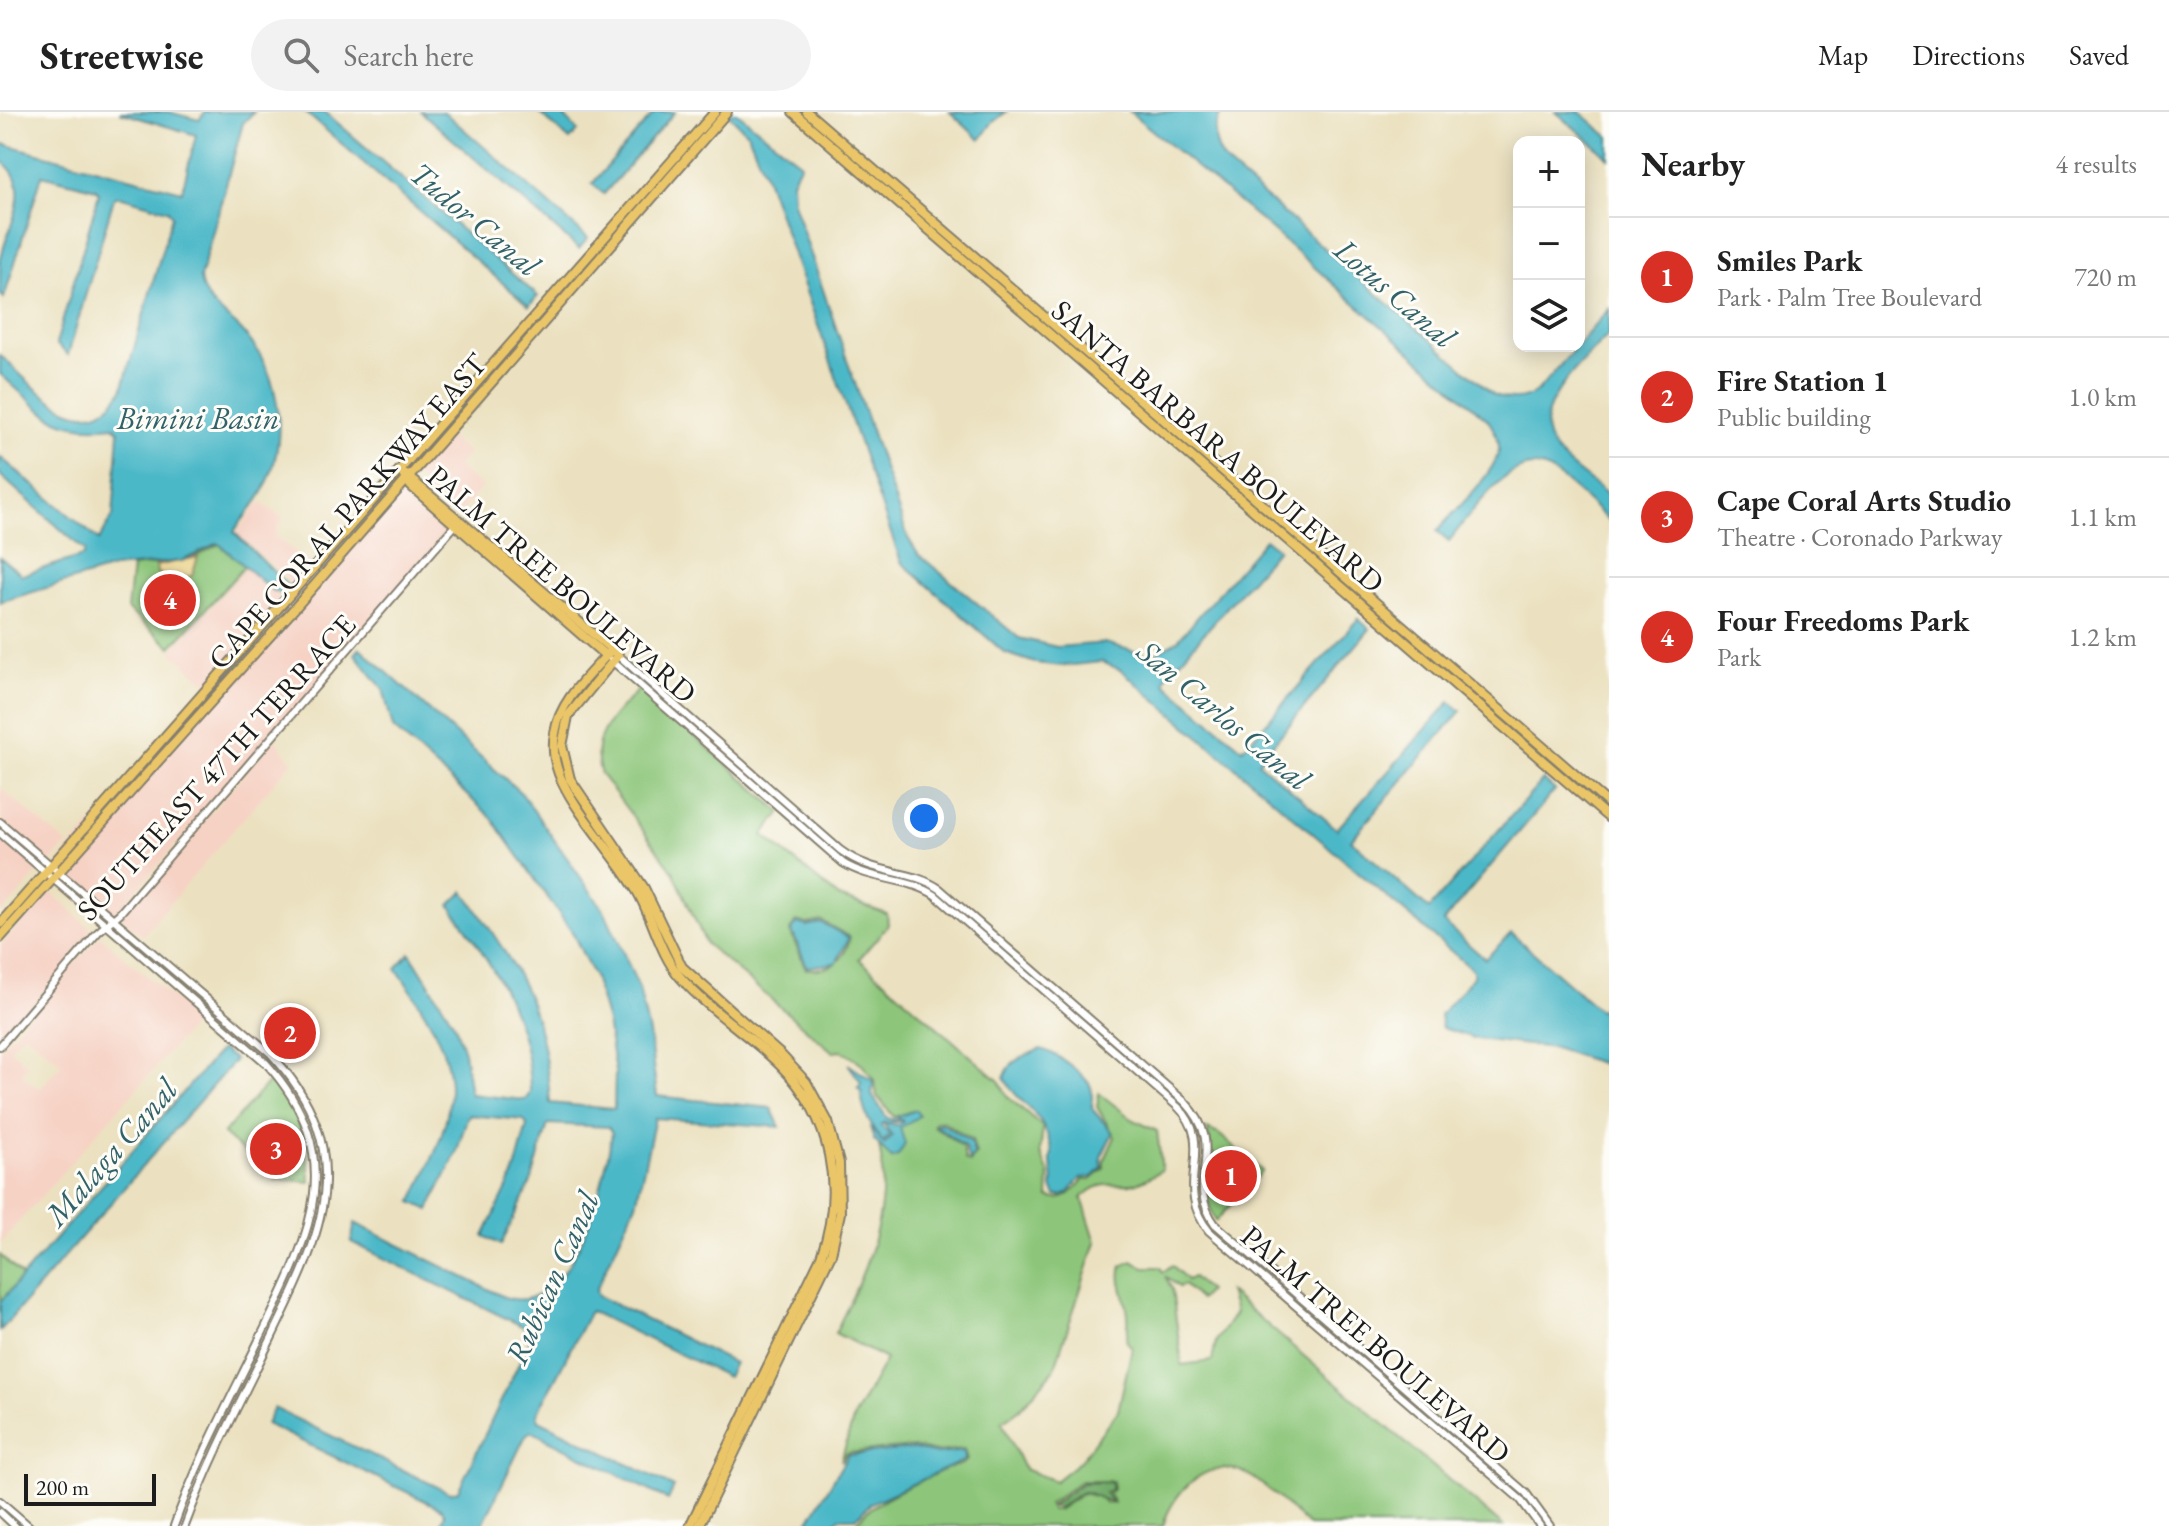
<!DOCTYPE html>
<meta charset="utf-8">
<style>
:root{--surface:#fff;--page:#f2f2f2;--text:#222;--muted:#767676;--line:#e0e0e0;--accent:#d93025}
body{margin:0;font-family:"EB Garamond",serif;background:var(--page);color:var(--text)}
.controls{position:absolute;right:24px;top:24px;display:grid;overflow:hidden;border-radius:16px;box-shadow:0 4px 20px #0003}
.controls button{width:72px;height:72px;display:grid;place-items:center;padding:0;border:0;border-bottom:2px solid var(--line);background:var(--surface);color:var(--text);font:40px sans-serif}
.scale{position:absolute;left:24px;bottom:20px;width:132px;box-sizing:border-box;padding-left:8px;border:4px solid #1c1c1c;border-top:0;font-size:22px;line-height:28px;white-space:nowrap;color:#1c1c1c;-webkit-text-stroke:6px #fdfcf7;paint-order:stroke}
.you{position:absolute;left:924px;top:706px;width:28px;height:28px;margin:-20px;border:6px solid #fff;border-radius:50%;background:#1a73e8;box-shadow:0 0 0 12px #1a73e833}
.badge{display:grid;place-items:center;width:52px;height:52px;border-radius:50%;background:var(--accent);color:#fff;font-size:26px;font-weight:700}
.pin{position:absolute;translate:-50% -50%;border:4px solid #fff;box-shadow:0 2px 8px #0006}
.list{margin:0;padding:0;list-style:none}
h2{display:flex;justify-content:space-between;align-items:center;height:104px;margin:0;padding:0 32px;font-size:34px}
h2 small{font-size:26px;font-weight:400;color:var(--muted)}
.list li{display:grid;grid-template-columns:52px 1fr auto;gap:24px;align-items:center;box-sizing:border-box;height:120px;padding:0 32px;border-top:2px solid var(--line)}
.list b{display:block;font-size:30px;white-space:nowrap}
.list p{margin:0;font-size:26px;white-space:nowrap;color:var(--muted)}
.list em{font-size:26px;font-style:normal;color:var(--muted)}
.icon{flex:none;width:44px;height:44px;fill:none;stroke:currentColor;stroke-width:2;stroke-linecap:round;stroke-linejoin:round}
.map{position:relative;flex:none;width:1609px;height:1414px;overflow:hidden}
header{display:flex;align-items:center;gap:48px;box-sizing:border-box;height:112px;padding:0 40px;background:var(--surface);border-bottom:2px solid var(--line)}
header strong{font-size:38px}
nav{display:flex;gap:44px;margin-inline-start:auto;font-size:28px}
.search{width:560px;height:72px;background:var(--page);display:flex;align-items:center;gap:20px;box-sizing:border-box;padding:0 28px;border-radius:44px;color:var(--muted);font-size:30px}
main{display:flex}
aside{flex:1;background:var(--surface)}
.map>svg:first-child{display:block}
.built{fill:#f6d2c4;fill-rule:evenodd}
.green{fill:#8dc67a;stroke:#54714b;stroke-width:2;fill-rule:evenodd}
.forest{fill:#72ab6a;stroke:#476443;stroke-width:2}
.sand{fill:#eeda9e;stroke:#857b5d;stroke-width:2}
.water{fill:#4cb8c8;stroke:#346a72;stroke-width:2}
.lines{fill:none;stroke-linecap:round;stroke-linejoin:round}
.minor-casing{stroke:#847e6e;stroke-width:10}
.major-casing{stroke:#847e6e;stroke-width:12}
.minor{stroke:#fff;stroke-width:6}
.major{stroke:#ebc669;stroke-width:8}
.labels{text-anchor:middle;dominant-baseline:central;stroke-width:6;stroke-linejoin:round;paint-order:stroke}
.street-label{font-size:30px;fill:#1c1c1c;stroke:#fdfcf7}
.water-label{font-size:32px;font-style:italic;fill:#326269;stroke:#fdfcf7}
</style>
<header>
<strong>Streetwise</strong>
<div class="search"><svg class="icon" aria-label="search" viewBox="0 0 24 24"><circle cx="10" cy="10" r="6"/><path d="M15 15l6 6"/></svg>Search here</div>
<nav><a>Map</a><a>Directions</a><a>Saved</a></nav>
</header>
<main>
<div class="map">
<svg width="1609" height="1414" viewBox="0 0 1609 1414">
<rect width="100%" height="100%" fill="#fdfcf7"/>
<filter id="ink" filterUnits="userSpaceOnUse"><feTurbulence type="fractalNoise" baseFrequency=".0125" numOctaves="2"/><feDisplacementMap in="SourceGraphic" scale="16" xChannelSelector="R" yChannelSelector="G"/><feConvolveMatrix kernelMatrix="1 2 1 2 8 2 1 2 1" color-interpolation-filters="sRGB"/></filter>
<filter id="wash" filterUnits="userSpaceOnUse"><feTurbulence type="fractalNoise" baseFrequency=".006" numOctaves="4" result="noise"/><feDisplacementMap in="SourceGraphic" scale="32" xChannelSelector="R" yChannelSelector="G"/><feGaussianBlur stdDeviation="1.8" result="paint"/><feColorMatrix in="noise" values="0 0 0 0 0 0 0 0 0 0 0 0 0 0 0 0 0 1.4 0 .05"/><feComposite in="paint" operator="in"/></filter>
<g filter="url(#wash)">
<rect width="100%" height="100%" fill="#ebe1c0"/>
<g class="built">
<polygon points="449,325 468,341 457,354 482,375 459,402 414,364"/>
<polygon points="407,372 454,415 116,801 109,798 63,759"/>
<polygon points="260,390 283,406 276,420 277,426 314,454 292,476 285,465 236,421"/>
<polygon points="246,456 279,485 286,485 208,573 171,540"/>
<polygon points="317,458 291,490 286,502 59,756 55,753"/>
<polygon points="275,627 292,650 142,824 120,805"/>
<polygon points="0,676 67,732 51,750 0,707"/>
<polygon points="0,724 40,758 0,803"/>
<polygon points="50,779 95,821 0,930 0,834"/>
<path d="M 99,824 L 198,907 L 0,1131 L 0,937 ZM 24,921 L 62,951 L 39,977 L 22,963 L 28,953 L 10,937 Z"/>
</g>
<g class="green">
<polygon points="219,432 245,454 171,535 127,497 132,455 187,449"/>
<path d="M 640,576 L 781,700 L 763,723 L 839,785 L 887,802 L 888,813 L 859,847 L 999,969 L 1008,985 L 1043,1015 L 1040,1040 L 1049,1062 L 1048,1085 C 1064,1092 1074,1079 1083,1068 L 1091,1068 L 1104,1057 L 1104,1049 L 1115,1025 L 1097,995 L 1099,981 L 1132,1007 L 1157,1019 L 1162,1058 C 1153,1063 1141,1072 1132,1072 C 1111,1073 1098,1069 1082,1086 L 1096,1130 L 1054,1258 L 1020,1297 L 1002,1310 L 1024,1357 L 1055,1369 L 1079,1350 L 1118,1299 L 1132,1236 L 1126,1228 C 1135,1195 1115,1174 1122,1154 L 1132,1149 L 1144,1155 L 1160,1155 L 1163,1160 L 1172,1153 L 1187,1168 L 1193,1165 L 1208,1179 L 1200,1188 L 1184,1173 L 1179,1175 L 1165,1164 L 1172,1177 L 1182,1253 L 1212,1249 L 1216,1229 L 1235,1201 L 1229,1180 L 1503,1414 L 1309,1414 C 1290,1398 1272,1378 1252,1365 C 1212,1339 1173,1378 1163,1414 L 855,1414 C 867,1389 919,1371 945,1357 C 953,1353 960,1356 967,1348 L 964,1337 L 937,1340 L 913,1335 L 847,1341 L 841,1349 L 854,1305 L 886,1247 L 835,1221 C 864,1162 893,1101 879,1034 L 892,1046 L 899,1016 L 912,999 L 894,1005 L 877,984 L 874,968 L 861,951 L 842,939 L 833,940 L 706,832 L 673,759 L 601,662 C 587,623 616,602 640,576 ZM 796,809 L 807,812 L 822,809 L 850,825 C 844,851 833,858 806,857 L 790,819 ZM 942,1009 L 972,1028 L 976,1042 L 970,1051 L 965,1048 L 963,1035 L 934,1014 L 935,1010 ZM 1081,1369 L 1113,1369 L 1113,1378 L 1108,1380 L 1114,1391 L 1105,1392 L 1102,1386 L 1083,1381 L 1058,1398 L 1051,1398 L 1049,1392 Z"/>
<path d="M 273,965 C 296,998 308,1030 310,1070 L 275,1067 L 223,1022 Z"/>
<path d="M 1207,1017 L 1219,1022 L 1262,1059 L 1216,1109 C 1195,1072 1218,1052 1207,1017 Z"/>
<polygon points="0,1143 23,1165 0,1192"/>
</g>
<path class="forest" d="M 1111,1370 L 1111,1378 L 1105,1380 L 1112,1391 C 1076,1377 1092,1374 1058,1396 L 1051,1394 L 1082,1371 Z"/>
<polygon class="sand" points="198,445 192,464 173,468 157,461 156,454"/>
<g class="water">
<path d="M 119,0 L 169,0 L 199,8 L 205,0 L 254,0 L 243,11 L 200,166 C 203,191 225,202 241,218 C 283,262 289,328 263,380 C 255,395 242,406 234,420 L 291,477 L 286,483 L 273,479 L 218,431 L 182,449 L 113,456 L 0,490 L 0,445 L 22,463 L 83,444 L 85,439 L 0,363 L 0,345 L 99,428 L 113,404 L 119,319 L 114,314 C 53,321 43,299 0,262 L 0,243 C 31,271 86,338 122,278 L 172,104 L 168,98 L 119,84 L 114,86 L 68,243 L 56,232 L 99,81 L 96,77 L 42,63 L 4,186 L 0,182 C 0,172 0,160 0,150 C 6,115 38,74 0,48 L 0,31 L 182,79 L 196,23 Z"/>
<polygon points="305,0 325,0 538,184 529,194"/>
<polygon points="421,0 444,0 588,126 579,137"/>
<polygon points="538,0 560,0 578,19 570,28"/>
<polygon points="655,0 675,0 604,82 592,72"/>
<polygon points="726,0 736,0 801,51 792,69 793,90 908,426 918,442 1019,526 1057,535 1105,531 1151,544 1178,528 1265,427 1278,437 1166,565 1165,571 1243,637 1358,507 1370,517 1258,650 1337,717 1450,590 1461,599 1351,728 1429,797 1543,668 1555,678 1443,810 1485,847 1511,821 1599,898 1609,893 1609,954 1554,936 1477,927 1442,916 1440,903 1473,865 1473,858 1121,558 1102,550 1062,554 1035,551 1005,541 901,450 763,57 748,22"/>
<polygon points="950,0 1006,0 992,11 980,28"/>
<path d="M 1130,0 L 1222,0 C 1211,18 1214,36 1227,52 L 1493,282 C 1508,289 1524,289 1538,279 L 1609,197 L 1609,222 C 1586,248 1526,295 1553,335 C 1566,353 1592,369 1609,384 L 1609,409 C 1591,393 1573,373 1552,360 C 1513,333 1470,404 1449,429 L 1437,419 C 1453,400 1495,362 1499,338 C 1500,326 1493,317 1488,308 L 1264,111 Z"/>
<polygon points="1556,0 1580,0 1609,25 1609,46"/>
<path d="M 360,536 L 522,682 L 605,800 L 639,876 L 649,921 L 657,984 L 771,996 L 780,1015 L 655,1006 L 636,1092 L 596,1178 L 598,1184 L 734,1251 L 727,1265 L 590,1199 L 537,1302 L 539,1308 L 674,1375 L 668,1388 L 531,1319 L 526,1323 L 482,1414 L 440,1414 L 445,1402 L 442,1397 L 266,1312 L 274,1296 L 450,1381 L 458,1379 L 534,1220 L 351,1130 L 355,1111 L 504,1185 C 574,1207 604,1070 612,1021 L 608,1015 L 548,1012 L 532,1068 L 501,1133 L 484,1124 L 514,1062 L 527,1013 L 524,1008 L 468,1003 L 456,1042 L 429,1098 L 412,1090 C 466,981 464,956 396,856 L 410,841 L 455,913 L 464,940 L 470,982 L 525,988 L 530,981 C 530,907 491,851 450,793 L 464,779 C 517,856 545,894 550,991 L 614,997 L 615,960 L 607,910 L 594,865 L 572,820 L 491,705 L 393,616 L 383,577 L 355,542 Z"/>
<polygon points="797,811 807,814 822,811 849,826 836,851 807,855 792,819"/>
<polygon points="221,937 235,948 0,1219 0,1190"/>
<path d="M 1041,937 C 1056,941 1077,957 1088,970 C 1095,978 1090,987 1093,998 L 1113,1021 L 1101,1045 L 1102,1056 L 1093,1065 L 1081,1066 C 1072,1073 1072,1085 1056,1084 L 1052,1076 C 1055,1062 1048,1051 1052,1041 C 1043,994 1026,1003 1004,966 C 1010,948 1024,944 1041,937 Z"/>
<path d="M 848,952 L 873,969 L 872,983 L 887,1006 L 901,1009 L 883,1011 L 881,1014 L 890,1023 L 883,1030 C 870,1013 862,1000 861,978 L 858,976 L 861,970 Z"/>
<polygon points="916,998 919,1004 900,1016 905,1032 898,1044 892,1046 874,1028 870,1015 884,1032 892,1024 884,1012 898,1013 903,1009 896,1005"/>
<polygon points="941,1011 971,1030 974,1042 969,1049 965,1034 935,1013"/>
<polygon points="913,1337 937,1342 964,1339 965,1348 871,1391 856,1406 839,1406 832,1414 806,1414 848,1343"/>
</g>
</g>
<g filter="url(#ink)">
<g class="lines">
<defs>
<g id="minor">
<path d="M 618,543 L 840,738 C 875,764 909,756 940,777 L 1185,990 C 1230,1037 1183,1068 1215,1112 L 1526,1381 L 1550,1414"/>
<path d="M 611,548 L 843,751 C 872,769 907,765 935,783 L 1178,995 C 1218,1034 1171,1073 1209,1119 L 1520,1387 L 1540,1414"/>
<path d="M 0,710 L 270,941 C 364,1041 320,1126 269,1231 C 239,1292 208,1351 185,1414"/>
<path d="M 0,721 L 266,951 C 352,1047 308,1127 260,1226 C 230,1288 197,1349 174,1414"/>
<polyline points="0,934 98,820 120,801 457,411"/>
<polyline points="0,1389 29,1414"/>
<polyline points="0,1400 15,1414"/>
</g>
<g id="major">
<polyline points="793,0 1609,706"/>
<polyline points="807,0 1609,692"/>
<polyline points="401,359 618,543 568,604 562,634 570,667 644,776 682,855 782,944 806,970 828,1010 839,1051 840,1101 831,1142 699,1414"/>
<polyline points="404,364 411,374 606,544"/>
<path d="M 612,537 C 590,563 560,587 555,621 C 552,637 555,654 562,669 C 581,708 614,741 637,779 C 653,806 660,843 681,866 C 710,899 750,923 781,954 C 832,1005 845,1078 821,1145 L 690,1414"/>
<polyline points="0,812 715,0"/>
<polyline points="0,826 301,489 727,0"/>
</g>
</defs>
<use href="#minor" class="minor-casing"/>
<use href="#major" class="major-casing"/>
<use href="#minor" class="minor"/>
<use href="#major" class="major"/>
</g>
</g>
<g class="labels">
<g class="street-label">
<text transform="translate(1218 334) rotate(41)">SANTA BARBARA BOULEVARD</text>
<text transform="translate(347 399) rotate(-49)">CAPE CORAL PARKWAY EAST</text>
<text transform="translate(562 472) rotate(41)">PALM TREE BOULEVARD</text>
<text transform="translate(216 655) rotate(-48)">SOUTHEAST 47TH TERRACE</text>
<text transform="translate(1376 1232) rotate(41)">PALM TREE BOULEVARD</text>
</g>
<g class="water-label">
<text transform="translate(475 107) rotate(40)">Tudor Canal</text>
<text transform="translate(1395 181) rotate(41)">Lotus Canal</text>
<text x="198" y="306">Bimini Basin</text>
<text transform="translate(1224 603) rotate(40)">San Carlos Canal</text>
<text transform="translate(111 1040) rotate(-49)">Malaga Canal</text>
<text transform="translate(552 1166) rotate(-66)">Rubican Canal</text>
</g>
</g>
</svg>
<div class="controls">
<button>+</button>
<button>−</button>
<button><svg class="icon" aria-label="layers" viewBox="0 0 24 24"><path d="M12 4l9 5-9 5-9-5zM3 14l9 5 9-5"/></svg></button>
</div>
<div class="scale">200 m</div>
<div class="you"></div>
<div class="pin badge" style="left:1231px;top:1064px">1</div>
<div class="pin badge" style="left:290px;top:921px">2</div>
<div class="pin badge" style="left:276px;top:1037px">3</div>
<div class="pin badge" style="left:170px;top:488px">4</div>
</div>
<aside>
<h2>Nearby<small>4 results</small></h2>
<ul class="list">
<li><span class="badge">1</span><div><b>Smiles Park</b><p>Park · Palm Tree Boulevard</p></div><em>720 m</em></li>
<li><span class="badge">2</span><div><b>Fire Station 1</b><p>Public building</p></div><em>1.0 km</em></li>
<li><span class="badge">3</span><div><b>Cape Coral Arts Studio</b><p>Theatre · Coronado Parkway</p></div><em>1.1 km</em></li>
<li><span class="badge">4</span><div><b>Four Freedoms Park</b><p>Park</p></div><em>1.2 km</em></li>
</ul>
</aside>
</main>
